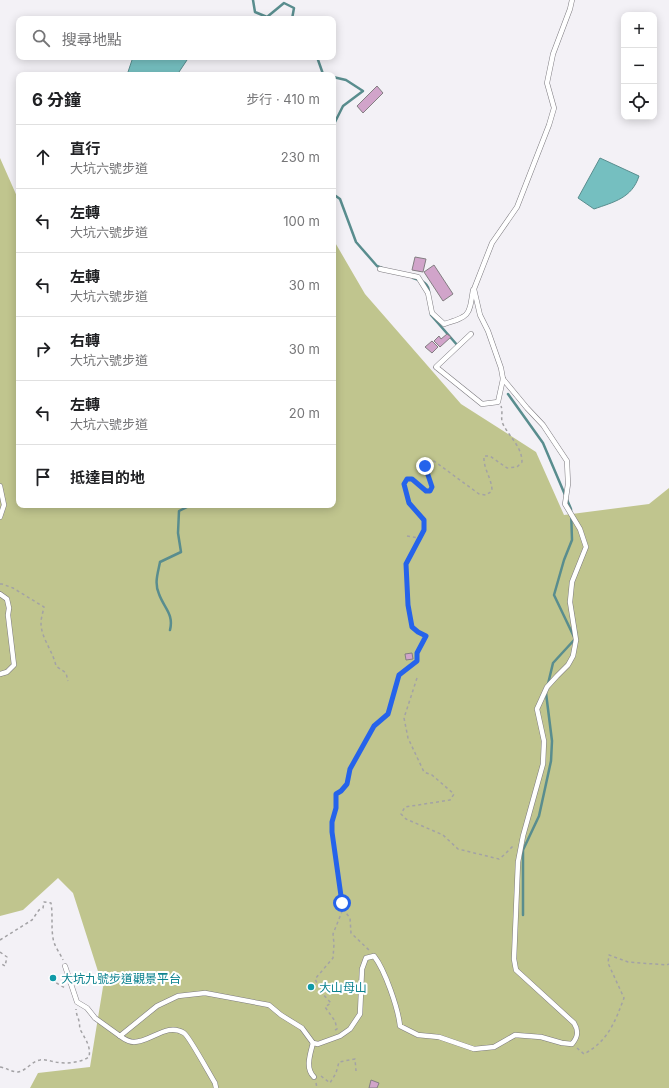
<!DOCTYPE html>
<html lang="zh-TW">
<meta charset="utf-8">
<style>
:root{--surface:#fff;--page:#f2f2f2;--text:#202124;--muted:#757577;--line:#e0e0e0}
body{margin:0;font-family:Inter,"Noto Sans TC",sans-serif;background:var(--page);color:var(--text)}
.controls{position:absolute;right:12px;top:12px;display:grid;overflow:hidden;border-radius:8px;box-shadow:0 2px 10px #0003}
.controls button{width:36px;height:36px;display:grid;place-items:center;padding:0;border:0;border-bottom:1px solid var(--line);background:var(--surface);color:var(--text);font:20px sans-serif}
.stop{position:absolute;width:12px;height:12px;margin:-9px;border:3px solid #2563eb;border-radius:50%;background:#fff}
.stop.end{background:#2563eb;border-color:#fff;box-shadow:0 1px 4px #0008}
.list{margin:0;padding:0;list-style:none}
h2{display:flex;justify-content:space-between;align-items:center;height:52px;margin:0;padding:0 16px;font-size:17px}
h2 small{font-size:13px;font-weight:400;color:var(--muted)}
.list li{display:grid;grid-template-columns:26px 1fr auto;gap:12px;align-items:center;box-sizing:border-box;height:64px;padding:0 16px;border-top:1px solid var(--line)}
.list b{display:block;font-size:15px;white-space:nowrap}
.list p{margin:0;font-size:13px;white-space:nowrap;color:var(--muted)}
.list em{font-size:13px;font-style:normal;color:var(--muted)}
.icon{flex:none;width:22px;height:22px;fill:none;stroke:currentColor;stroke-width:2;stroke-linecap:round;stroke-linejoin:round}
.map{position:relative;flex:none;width:669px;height:1088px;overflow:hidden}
.search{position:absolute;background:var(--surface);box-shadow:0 2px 10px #0003;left:16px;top:16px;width:320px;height:44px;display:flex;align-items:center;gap:10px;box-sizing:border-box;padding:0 14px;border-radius:8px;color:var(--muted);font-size:15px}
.panel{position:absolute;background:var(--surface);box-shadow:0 2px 10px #0003;left:16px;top:72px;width:320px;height:436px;border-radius:8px}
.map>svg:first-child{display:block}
.forest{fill:#c0c58e}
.water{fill:#75bfc0;stroke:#598d8e}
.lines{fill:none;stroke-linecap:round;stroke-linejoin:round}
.stream{stroke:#598d8e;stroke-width:2.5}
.building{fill:#d1a4ca;stroke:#837e82}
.lane-casing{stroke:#7c7a7f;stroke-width:5.5}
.path{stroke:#a3a2a5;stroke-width:1.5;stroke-dasharray:3 3;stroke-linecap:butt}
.lane{stroke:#fff;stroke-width:4.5}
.route{stroke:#2563eb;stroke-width:5}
.culture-dot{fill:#0f9aa8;stroke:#fff;stroke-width:1.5}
.labels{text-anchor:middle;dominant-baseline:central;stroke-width:4;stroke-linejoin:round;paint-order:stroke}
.culture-label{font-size:12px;fill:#0d838f;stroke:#fff;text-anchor:start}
</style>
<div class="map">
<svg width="669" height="1088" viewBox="0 0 669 1088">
<rect width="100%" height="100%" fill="#f3f1f6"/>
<polygon class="forest" points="0,158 19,201 19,505 333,505 333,239 365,294 461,404 536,452 564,515 649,504 669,488 669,1088 30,1088 38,1073 90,1067 103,987 73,893 58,878 23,910 0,916"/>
<g class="water">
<polygon points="133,57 189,57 177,75 127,75"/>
<path d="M 600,158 L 639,176 C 632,198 614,202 594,209 L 578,198 Z"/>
</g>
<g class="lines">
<g class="stream">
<polyline points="253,0 255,12 267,17 284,3 294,8 292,19"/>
<polyline points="317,57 323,74 326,75"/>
<polyline points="333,77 346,80 363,91 343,106 333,126"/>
<polyline points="333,194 340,199 356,242 377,266 382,268"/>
<path d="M 413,278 C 422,281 429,283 429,293"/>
<polyline points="431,312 431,315 458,346"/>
<polyline points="508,394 543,443 571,509 572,540 564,560 554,595 575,639 553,663 548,684"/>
<path d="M 170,630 C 174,614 164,608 159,594 C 154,583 158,573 160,562 L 181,552 L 178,533 L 179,511 L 191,505"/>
<polyline points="523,915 523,850 539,816 551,761 552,741 546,693"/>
</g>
</g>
<g class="building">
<polygon points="377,86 383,93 363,113 357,106"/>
<polygon points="415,257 426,259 423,272 412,270"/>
<polygon points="434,265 453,294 443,301 424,272"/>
<polygon points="447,334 451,337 440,347 434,341 439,336 441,339"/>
<polygon points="432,341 438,347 432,353 425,347"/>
<polygon points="412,653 413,659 406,660 405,654"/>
<polygon points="371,1080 379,1083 377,1088 369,1088"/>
</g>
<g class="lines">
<defs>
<g id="lane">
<path d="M 380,269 L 418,277 L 428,293 L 432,313 L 444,324 C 470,316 469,316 473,290"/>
<polyline points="471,334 436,367 482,404 498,402 503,379"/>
<polyline points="0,486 4,505 0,517"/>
<polyline points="0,594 7,599 9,608 8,615 14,665 7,672 0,674"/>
<polyline points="65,966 77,1002 87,1008 95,1018 120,1036 157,1006 178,996 205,993 269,1005 281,1015 302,1028 313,1043"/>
<path d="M 120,1036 C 124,1039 128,1042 134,1042 C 151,1042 167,1022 184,1033 C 189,1036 210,1075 215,1083 L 216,1088"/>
<path d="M 313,1043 L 318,1044 L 340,1036 L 350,1029 L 360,1014 L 362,969 L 366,958 L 374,956 C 385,970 398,1008 400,1026 L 418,1035 L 439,1037 L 474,1049 L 494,1047 L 515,1035 L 541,1037 L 562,1043 L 572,1044 C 578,1037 579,1031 574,1023 L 516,970 L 514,959 L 518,862 L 523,836 L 543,764 L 544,741 L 537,709 L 547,687 L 557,676 L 568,665 L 573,656 L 576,640 L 570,602 L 572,582 L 586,547 L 580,529 L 565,504 L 568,484 L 567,461 L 543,425 L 527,408 L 503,379 L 501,368 L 488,331 L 480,315 L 474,289 L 492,243 L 517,207 L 549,125 L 554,108 L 547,83 L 553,54 L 570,9 L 572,0"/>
<path d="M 313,1043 C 310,1055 305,1068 314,1077"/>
</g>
</defs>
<use href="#lane" class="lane-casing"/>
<g class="path">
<polyline points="407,536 419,538"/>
<path d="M 0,584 L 2,584 L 13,588 L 44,607 C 43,612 41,618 41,623 C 41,638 53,651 56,666 L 66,673 L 68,681"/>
<polyline points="417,678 404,718 408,738 424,772 432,775 454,794 450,800 405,807 401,814 406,819 443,835 458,849 499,859 504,855 514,845"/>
<polyline points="343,909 350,918 351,933 370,951"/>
<path d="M 0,940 L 32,920 L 39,910 L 43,908 L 44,902 L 51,903 C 53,915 51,926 53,938 C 54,946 60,953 63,960"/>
<polyline points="0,952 7,957 5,966 0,963"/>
<polyline points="53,978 55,982 65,988"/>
<path d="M 335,1030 L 337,1029 L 335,1021 L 325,1007 L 331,1003 L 322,993 L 315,979 L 333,958 L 334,944 L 333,934 L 343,909 L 332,832 L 332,822 L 336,808 L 336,794 L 341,791 L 347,784 L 350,769 L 374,726 L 388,714 L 399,675 L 417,661 L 417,653 L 426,636 L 412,627 L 408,605 L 406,564 L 424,530 L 424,520 L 409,503 L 404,484 L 407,479 L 413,479 L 426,491 L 430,491 L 431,487 L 425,466 L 428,460 L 434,461 L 479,494 L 486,495 L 492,491 C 492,478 483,469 484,456 L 490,456 L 507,468 L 517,467 L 522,462 C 522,446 508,436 502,422 C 501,417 503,411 501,406"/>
<path d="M 577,1048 L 584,1054 C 608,1041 615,1022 624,998 L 608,963 L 609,955 L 628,962 L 667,965 L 669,964"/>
<path d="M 0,1067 C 7,1068 11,1072 18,1072 C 26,1071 32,1061 40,1060 C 45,1059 50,1061 55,1062 C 65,1064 80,1063 89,1057 C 91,1047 86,1040 81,1031 C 79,1028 80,1024 79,1021 C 78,1017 76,1014 76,1009"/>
<polyline points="321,1076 330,1083 336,1073 339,1062 355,1059 356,1071"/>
<polyline points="316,1083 317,1088"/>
</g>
<use href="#lane" class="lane"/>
</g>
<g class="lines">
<polyline class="route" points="342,903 332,832 332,822 336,808 336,794 341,791 347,784 350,769 374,726 388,714 399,675 417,661 417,653 426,636 418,632 412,627 408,605 406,564 424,530 424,520 409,503 404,484 407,479 412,479 426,491 430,491 432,487 425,466"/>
</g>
<g class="culture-dot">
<circle cx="53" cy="978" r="4"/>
<circle cx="311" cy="987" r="4"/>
</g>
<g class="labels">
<g class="culture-label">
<text x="61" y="978">大坑九號步道觀景平台</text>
<text x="319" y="987">大山母山</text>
</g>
</g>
</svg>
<div class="controls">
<button>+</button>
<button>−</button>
<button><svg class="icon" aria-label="locate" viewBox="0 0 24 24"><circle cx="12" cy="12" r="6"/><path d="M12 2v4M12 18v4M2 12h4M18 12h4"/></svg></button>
</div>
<div class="stop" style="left:342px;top:903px"></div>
<div class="stop end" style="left:425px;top:466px"></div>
<div class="search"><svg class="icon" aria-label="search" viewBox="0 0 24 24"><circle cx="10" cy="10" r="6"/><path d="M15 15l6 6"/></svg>搜尋地點</div>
<section class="panel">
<h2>6 分鐘<small>步行 · 410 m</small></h2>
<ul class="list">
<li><svg class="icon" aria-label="ahead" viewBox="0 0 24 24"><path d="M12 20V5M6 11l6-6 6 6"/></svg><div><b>直行</b><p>大坑六號步道</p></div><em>230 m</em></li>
<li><svg class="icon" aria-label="left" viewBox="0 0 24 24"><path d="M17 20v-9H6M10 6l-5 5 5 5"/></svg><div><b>左轉</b><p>大坑六號步道</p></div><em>100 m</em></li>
<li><svg class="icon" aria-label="left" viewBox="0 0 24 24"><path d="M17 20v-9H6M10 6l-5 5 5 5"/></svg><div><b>左轉</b><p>大坑六號步道</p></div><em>30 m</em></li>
<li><svg class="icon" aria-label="right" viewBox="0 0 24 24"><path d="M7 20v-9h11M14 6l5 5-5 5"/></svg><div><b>右轉</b><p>大坑六號步道</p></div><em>30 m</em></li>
<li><svg class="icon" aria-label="left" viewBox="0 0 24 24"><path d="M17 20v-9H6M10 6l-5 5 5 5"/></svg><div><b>左轉</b><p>大坑六號步道</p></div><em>20 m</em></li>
<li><svg class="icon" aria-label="arrive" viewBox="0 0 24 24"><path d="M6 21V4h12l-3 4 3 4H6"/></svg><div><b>抵達目的地</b></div></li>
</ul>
</section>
</div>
